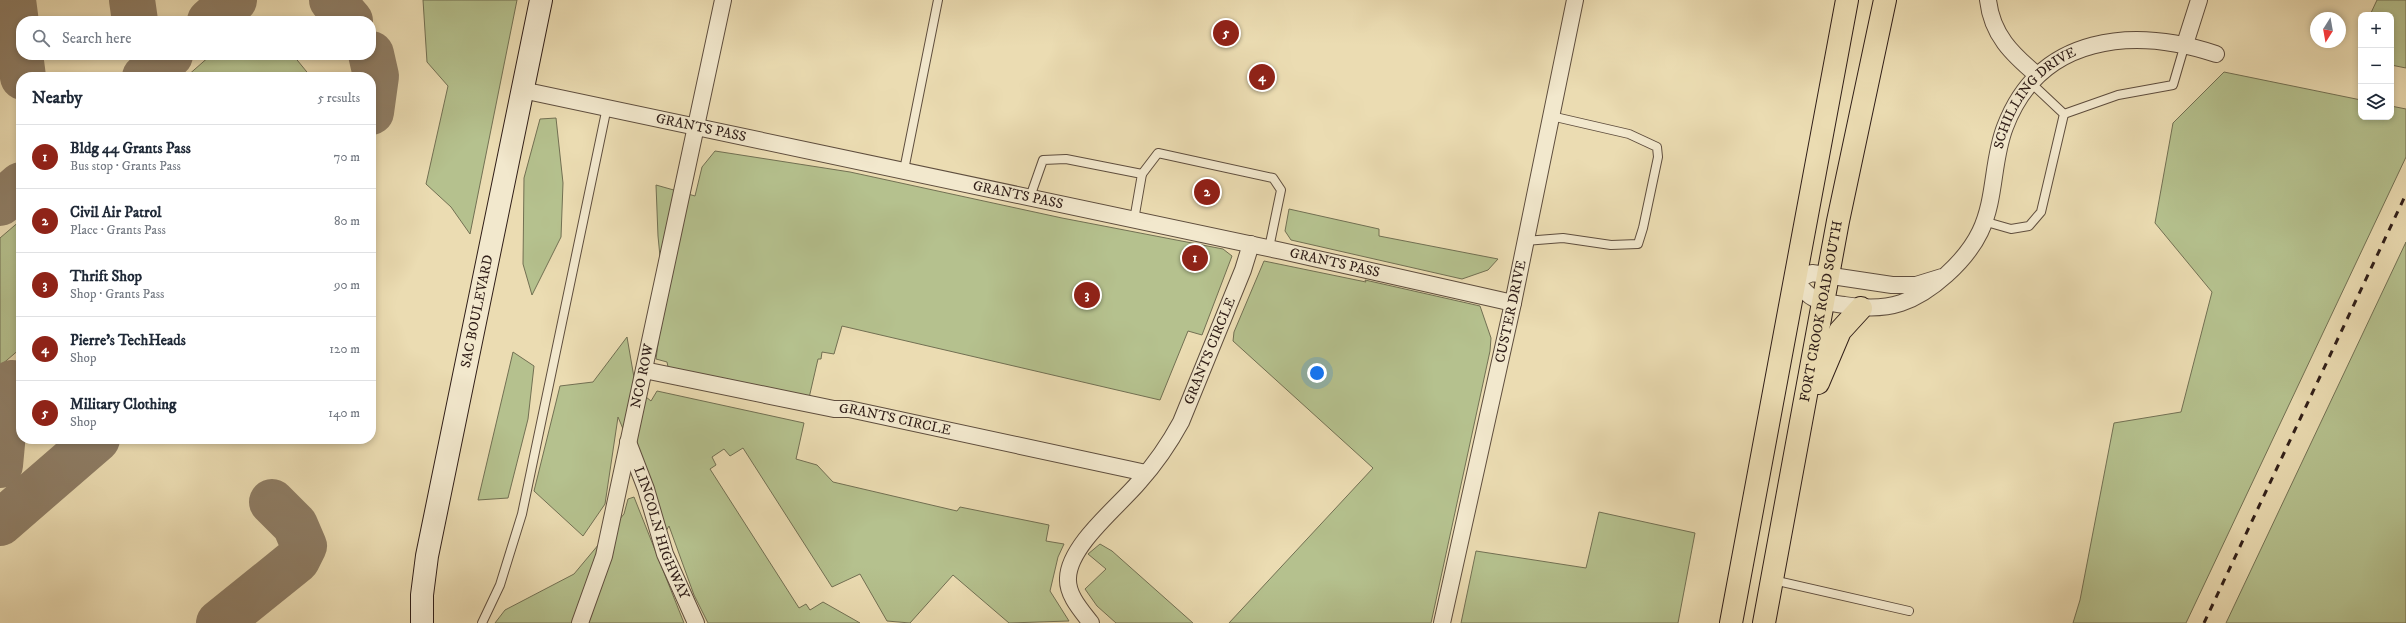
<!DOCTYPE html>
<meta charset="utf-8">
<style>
:root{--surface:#fff;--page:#f6f6f7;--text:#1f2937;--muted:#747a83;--line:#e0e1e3;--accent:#8f2418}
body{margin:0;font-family:"IM FELL DW Pica",serif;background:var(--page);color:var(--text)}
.controls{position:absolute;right:12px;top:12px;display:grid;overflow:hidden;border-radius:8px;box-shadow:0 2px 6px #0003}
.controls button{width:36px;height:36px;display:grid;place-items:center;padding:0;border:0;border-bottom:1px solid var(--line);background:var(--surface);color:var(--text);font:20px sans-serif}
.compass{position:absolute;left:2310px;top:12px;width:36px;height:36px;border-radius:50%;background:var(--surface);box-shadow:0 2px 6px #0003;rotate:191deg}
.you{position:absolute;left:1317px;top:373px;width:14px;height:14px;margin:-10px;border:3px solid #fff;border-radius:50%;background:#1a73e8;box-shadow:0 0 0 6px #1a73e833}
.badge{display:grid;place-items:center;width:26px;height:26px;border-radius:50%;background:var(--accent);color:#fff;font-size:13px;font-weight:700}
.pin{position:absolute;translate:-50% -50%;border:2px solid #fff;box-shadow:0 1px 4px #0006}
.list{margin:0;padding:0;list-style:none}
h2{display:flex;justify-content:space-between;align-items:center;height:52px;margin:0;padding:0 16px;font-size:17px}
h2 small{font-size:13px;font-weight:400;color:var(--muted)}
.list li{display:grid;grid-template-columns:26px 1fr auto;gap:12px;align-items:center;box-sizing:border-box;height:64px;padding:0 16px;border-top:1px solid var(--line)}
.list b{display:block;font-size:15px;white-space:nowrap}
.list p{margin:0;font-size:13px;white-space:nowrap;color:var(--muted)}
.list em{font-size:13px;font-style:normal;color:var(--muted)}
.icon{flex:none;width:22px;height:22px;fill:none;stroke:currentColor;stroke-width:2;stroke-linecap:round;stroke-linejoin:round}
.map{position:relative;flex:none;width:2406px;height:623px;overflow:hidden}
.search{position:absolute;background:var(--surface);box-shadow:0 2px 6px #0003;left:16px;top:16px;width:360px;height:44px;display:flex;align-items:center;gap:10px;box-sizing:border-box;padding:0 14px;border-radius:16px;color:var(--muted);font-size:15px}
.panel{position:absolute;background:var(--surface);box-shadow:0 2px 6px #0003;left:16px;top:72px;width:360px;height:372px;border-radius:16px}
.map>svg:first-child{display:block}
.green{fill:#b5c18e;stroke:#727053}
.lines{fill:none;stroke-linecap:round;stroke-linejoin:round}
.taxiway{stroke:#8e7d65;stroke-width:46}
.lane-casing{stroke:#5f4e3e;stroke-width:10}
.street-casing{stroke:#5f4e3e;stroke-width:18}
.secondary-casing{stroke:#301e18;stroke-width:24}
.primary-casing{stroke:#301e18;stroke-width:24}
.lane{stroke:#f2e8cd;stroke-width:8}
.street{stroke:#f2e8cd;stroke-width:16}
.secondary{stroke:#f2e8cd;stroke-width:22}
.primary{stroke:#ebdcb2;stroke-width:22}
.rail{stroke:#301e18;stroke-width:3;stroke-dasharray:7 7;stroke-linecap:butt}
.labels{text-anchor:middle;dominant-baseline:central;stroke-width:3.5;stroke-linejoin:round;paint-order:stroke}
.street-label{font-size:14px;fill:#301e18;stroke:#f2e8cd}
</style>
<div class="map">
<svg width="2406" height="623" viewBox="0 0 2406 623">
<rect width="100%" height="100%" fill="#ebdcb2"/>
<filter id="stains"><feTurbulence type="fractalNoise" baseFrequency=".005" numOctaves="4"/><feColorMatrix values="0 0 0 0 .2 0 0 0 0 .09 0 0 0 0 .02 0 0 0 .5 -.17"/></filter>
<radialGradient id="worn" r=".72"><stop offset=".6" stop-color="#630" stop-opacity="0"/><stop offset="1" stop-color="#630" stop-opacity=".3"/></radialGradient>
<g class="green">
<polygon points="423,0 517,0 470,234 451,207 426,184 448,86 427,62"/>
<polygon points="2377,0 2406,0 2406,68 2391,65 2391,15 2370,15"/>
<polygon points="211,55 293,55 311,77 186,77"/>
<polygon points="2224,72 2361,100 2361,117 2391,117 2391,106 2406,109 2406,157 2186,623 2073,623 2080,600 2114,423 2181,412 2212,292 2155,223 2173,123"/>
<polygon points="556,118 563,183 561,237 532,295 523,264 524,178 540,119"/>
<polygon points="715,151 850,172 1062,218 1223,249 1232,256 1202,335 1188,331 1160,400 842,326 834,354 822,352 821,359 818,359 809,398 668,367 667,362 656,359 664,298 658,236 656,185 695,196 702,167"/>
<polygon points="1289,209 1379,229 1379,236 1498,259 1488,270 1462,279 1291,240 1285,231"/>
<polygon points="21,220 21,348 0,366 0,238"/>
<polygon points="2406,242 2406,623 2226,623"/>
<polygon points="1264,261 1366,282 1365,280 1480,306 1491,338 1490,351 1431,623 1229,623 1373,468 1233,341 1234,332"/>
<polygon points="627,337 636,389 651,401 657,391 804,423 796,459 817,465 833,482 957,511 960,507 1049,525 1046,541 1064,544 1058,557 1050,591 1069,621 1009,623 953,575 910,623 887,621 860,574 832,587 743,448 730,456 724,449 712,457 716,465 710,469 799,608 806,604 810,610 823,602 860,623 708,623 694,595 669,526 666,531 618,417 605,504 583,536 534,491 560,386 593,382"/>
<polygon points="513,352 534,366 528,419 508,498 478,500"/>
<polygon points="634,497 684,623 495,623 505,610 574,574 624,514 628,499"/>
<polygon points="1599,512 1695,533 1678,623 1461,623 1476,551 1586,568"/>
<polygon points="1100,544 1112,551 1193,623 1116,623 1097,606 1085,589 1106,569 1088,554"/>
</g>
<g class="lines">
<g class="taxiway">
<polyline points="13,0 23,77"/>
<polyline points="132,0 135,21"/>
<polyline points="332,0 350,21"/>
<polyline points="210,21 234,0"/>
<polyline points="371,54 376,76 371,112"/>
<polyline points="145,77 170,55"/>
<polyline points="0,203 21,185"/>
<polyline points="0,465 6,401 12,383"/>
<polyline points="0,523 97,439"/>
<polyline points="219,623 297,560 304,546 295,525 272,502"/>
</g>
<defs>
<g id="lane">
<polyline points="2064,114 2118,95 2173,85 2185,44"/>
<polyline points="904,170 938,0"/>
<polyline points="1142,174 1158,153 1273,178 1281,190 1269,248"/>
<polyline points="1030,197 1043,160 1066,159 1142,174 1134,220"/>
<polyline points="1983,221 2011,229 2029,226 2041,212 2064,114 2031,83"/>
<polyline points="1525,241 1563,238 1611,245 1638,244 1643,228 1658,157 1657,147 1629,134 1551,116"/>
<polyline points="1773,580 1909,611"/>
<polyline points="482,623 500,585 522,514 607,107"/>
</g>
<g id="street">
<path d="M 1988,0 C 1992,35 2012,54 2037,75"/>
<polyline points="2185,44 2199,0"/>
<path id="s1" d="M 522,90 L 1282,251 L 1513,303"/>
<path id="s2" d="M 1942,277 L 1916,285 L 1892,285 L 1812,273 L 1795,280 C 1812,302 1817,301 1844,305 C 1861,308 1883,309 1901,303 C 1931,293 1966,261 1980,232 C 1996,199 1992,160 2005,127 C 2040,34 2134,27 2216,54"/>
<path id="s3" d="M 644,370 L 834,409 L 849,409 L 1146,473"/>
<path id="s4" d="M 628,442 L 646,489 L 665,554 L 696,623"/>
<path id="s5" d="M 580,623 L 604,556 L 723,0"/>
<path id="s6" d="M 1091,623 C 1081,610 1067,595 1068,578 C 1069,545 1119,506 1139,482 C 1156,463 1169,444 1181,422 L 1243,270 L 1251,244"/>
<path id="s7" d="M 1442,623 L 1513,303 L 1575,0"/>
</g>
<g id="secondary">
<path id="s8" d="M 422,623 L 422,595 L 427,556 L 541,0"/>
</g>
<g id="primary">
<polyline points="1818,383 1840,331 1861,308"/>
<polyline points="1731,623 1847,0"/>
<path id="s9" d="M 1764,623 L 1838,221 L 1885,0"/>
</g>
</defs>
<use href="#lane" class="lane-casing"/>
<use href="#street" class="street-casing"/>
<use href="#secondary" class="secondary-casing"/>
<use href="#primary" class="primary-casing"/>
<use href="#lane" class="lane"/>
<use href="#street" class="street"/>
<use href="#secondary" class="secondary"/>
<use href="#primary" class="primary"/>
<polyline class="rail" points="2204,623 2406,194"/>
</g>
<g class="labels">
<g class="street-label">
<text stroke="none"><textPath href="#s2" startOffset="524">SCHILLING DRIVE</textPath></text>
<text stroke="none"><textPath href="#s1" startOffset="183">GRANTS PASS</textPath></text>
<text stroke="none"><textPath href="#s1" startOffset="507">GRANTS PASS</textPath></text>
<text stroke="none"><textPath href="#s1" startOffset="831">GRANTS PASS</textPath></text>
<text stroke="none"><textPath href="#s8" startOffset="317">SAC BOULEVARD</textPath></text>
<text stroke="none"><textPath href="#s9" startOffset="317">FORT CROOK ROAD SOUTH</textPath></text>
<text stroke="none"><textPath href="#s7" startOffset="319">CUSTER DRIVE</textPath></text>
<text stroke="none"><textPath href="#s6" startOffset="323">GRANTS CIRCLE</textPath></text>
<text stroke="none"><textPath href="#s5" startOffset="255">NCO ROW</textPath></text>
<text stroke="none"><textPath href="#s3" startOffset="256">GRANTS CIRCLE</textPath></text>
<text stroke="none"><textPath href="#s4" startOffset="97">LINCOLN HIGHWAY</textPath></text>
</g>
</g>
<rect width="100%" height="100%" filter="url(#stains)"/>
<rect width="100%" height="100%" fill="url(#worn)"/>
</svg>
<div class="controls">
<button>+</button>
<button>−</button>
<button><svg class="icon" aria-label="layers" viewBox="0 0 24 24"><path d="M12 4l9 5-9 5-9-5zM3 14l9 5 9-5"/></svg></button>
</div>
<svg class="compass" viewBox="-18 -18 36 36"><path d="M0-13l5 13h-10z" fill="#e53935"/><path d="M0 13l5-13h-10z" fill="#747a83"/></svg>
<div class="you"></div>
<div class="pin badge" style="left:1195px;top:258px">1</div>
<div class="pin badge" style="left:1207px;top:192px">2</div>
<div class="pin badge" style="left:1087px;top:295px">3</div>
<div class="pin badge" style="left:1262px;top:77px">4</div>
<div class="pin badge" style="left:1226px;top:33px">5</div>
<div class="search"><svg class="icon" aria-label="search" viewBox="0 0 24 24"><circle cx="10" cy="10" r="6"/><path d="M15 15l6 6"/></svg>Search here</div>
<section class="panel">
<h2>Nearby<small>5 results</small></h2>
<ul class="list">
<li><span class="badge">1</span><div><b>Bldg 44 Grants Pass</b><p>Bus stop · Grants Pass</p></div><em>70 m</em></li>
<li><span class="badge">2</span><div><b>Civil Air Patrol</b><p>Place · Grants Pass</p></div><em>80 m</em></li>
<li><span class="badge">3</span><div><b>Thrift Shop</b><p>Shop · Grants Pass</p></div><em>90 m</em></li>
<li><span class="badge">4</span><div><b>Pierre's TechHeads</b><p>Shop</p></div><em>120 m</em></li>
<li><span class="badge">5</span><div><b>Military Clothing</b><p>Shop</p></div><em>140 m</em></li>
</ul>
</section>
</div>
